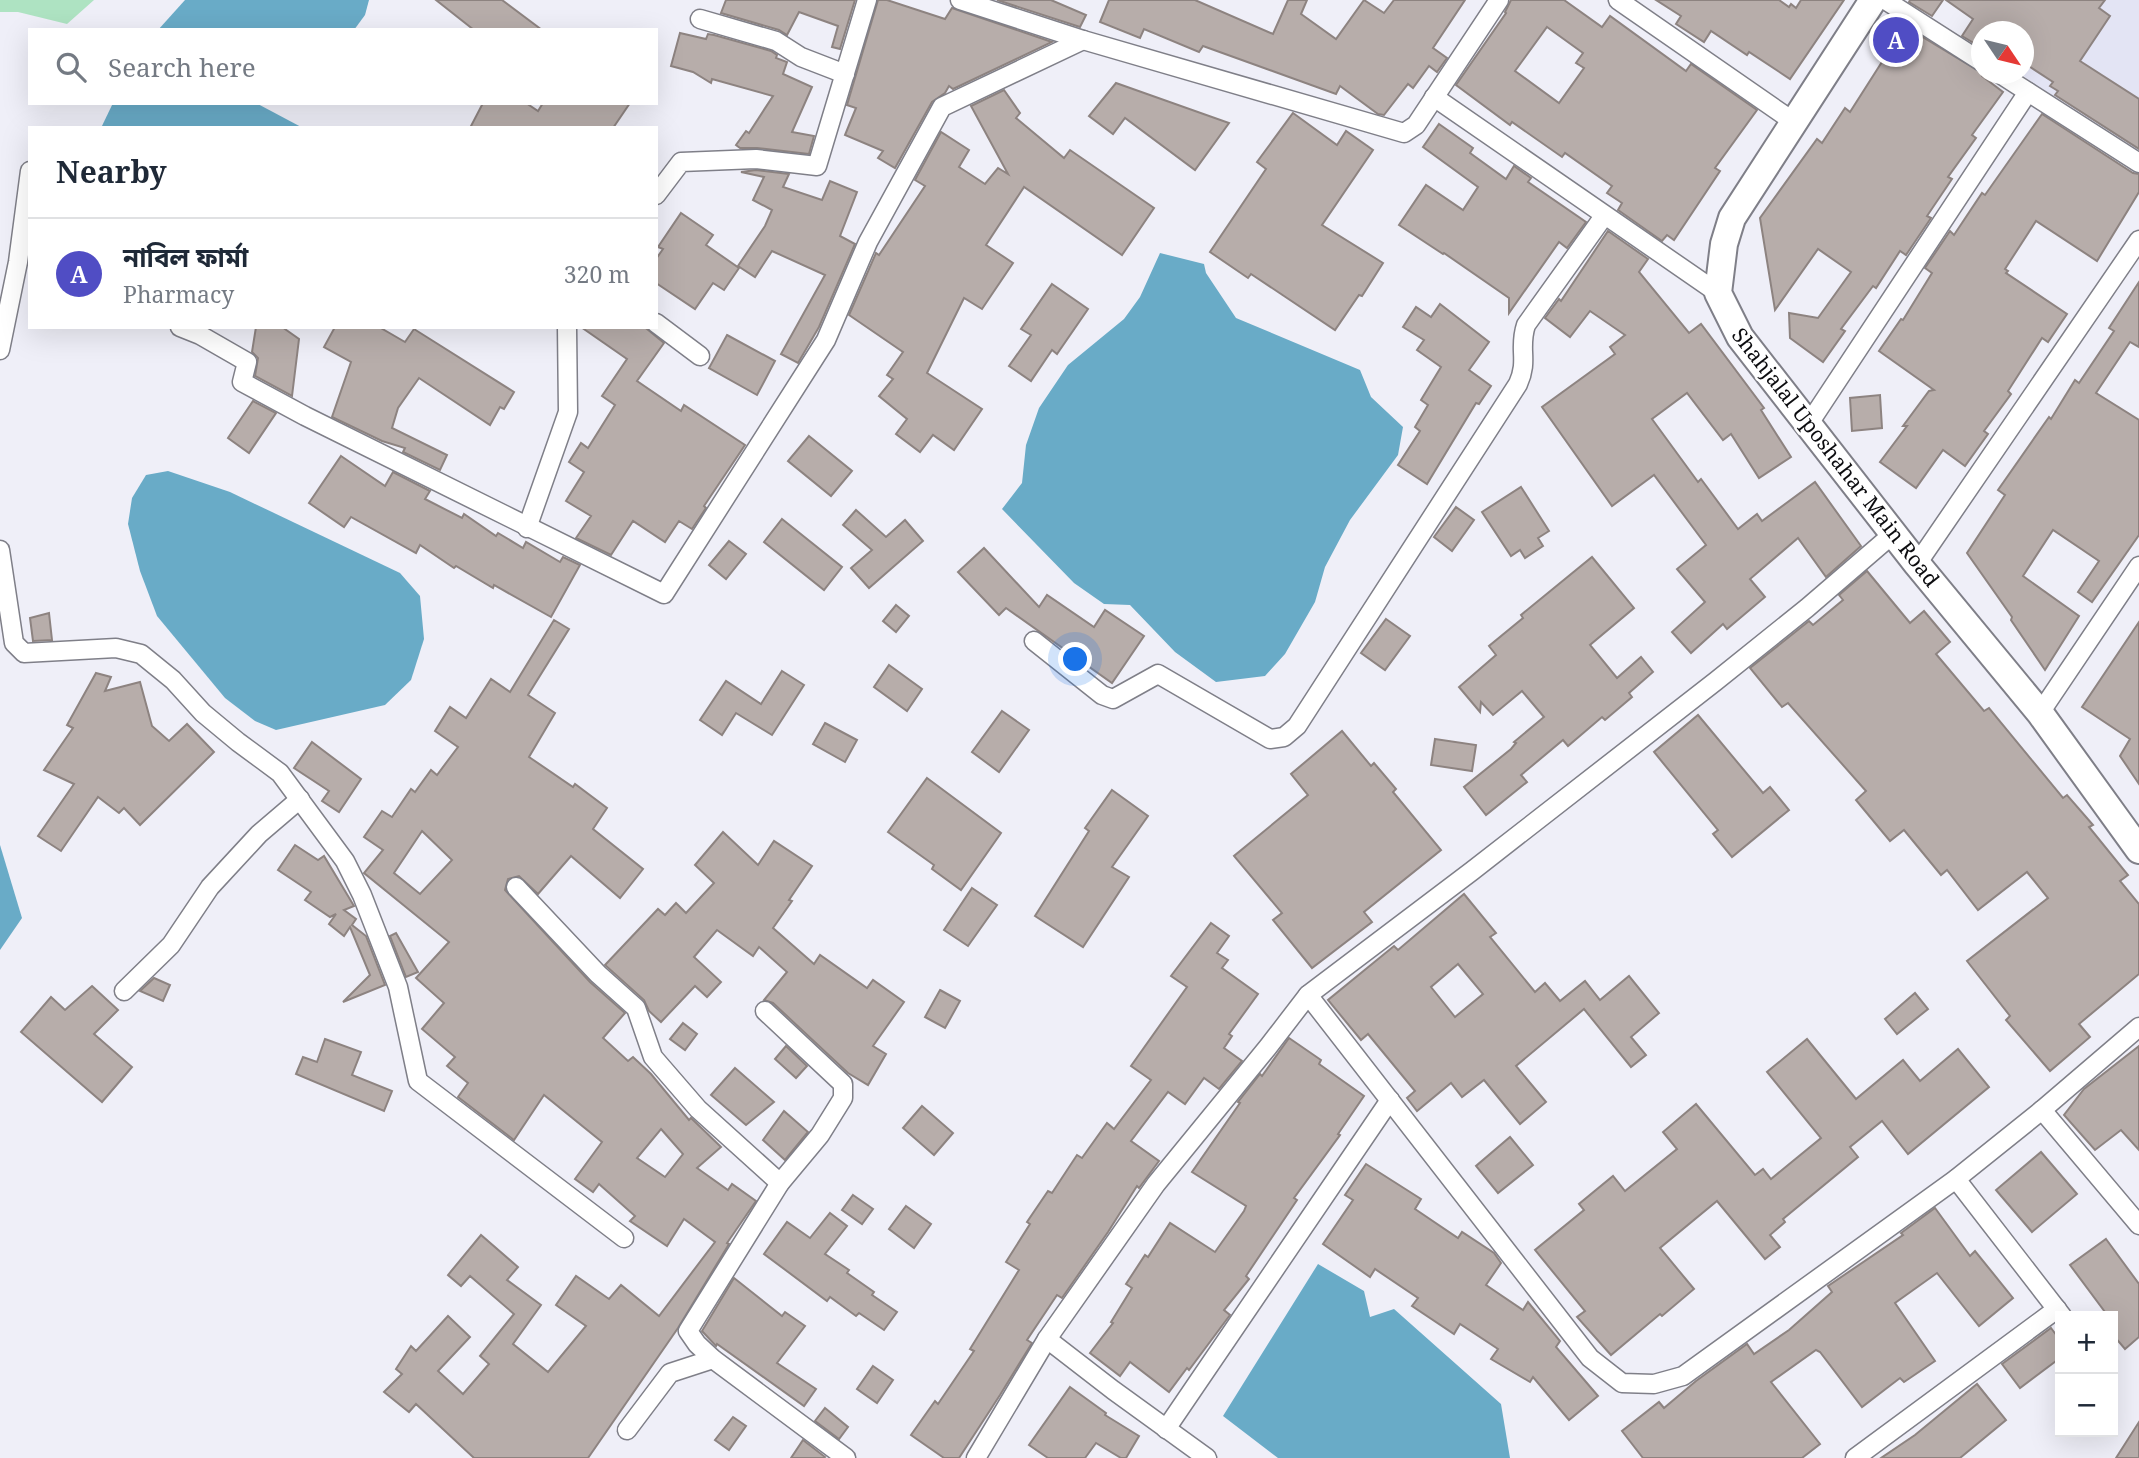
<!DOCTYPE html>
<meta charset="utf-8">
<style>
:root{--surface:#fff;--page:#f6f6f7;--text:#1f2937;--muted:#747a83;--line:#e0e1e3;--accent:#504dc4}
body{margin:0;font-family:"Noto Serif","Noto Sans Bengali",serif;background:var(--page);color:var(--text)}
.controls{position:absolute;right:21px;bottom:21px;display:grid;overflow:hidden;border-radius:0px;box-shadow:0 7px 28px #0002}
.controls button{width:63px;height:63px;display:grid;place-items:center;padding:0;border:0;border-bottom:2px solid var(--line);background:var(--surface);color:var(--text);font:35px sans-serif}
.compass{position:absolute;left:1971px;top:21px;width:63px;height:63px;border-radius:50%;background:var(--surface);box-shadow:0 7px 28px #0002;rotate:125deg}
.you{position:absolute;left:1076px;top:660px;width:24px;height:24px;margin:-18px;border:5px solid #fff;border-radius:50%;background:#1a73e8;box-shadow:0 0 0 10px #1a73e833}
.badge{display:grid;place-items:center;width:46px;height:46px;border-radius:50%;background:var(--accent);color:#fff;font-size:23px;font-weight:700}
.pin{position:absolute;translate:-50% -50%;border:4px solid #fff;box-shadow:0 2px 7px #0006}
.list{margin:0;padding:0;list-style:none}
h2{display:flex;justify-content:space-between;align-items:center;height:91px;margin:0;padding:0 28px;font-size:30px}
h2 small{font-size:23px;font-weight:400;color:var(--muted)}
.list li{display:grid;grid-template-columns:46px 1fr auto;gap:21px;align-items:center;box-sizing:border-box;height:112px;padding:0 28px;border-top:2px solid var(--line)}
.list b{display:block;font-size:26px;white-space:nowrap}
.list p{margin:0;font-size:23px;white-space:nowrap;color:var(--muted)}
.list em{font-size:23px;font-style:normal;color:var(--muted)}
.icon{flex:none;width:38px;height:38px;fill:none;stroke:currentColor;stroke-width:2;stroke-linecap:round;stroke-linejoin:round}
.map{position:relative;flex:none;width:2139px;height:1458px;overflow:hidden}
.search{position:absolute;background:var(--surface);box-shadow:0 7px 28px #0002;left:28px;top:28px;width:630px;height:77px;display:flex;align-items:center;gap:18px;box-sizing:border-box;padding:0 24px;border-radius:0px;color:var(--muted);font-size:26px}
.panel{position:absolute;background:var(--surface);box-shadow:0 7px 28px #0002;left:28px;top:126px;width:630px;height:203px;border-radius:0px}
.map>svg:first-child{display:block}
.built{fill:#e3e4f4}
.green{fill:#aee3c2}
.water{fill:#69abc7}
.building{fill:#b7adaa;stroke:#8d8380;stroke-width:2;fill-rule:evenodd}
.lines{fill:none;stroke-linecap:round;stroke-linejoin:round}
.street-casing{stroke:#7f7f88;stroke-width:21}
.primary-casing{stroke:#7f7f88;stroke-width:30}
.street{stroke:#fff;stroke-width:18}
.primary{stroke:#fff;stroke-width:26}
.labels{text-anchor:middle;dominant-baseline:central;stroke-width:5;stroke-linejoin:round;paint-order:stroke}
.street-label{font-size:21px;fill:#0c0c0f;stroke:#fff}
</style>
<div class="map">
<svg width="2139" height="1458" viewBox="0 0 2139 1458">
<rect width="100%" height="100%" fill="#efeff8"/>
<polygon class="built" points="2105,0 2139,0 2139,99 2071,55 2051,86 2139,143 2139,159 2021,74 2024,74 2024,63 2052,81 2087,27 2098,34 2110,16 2099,8"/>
<polygon class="green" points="0,0 94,0 67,24 18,12 0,12"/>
<g class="water">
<polygon points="185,0 369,0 365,15 354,30 158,30"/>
<polygon points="113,103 256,103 303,128 101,128"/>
<polygon points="1160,253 1204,264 1206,273 1236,318 1360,370 1371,397 1403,427 1398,455 1350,520 1325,567 1315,602 1285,654 1265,676 1216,682 1175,652 1130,605 1104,604 1074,583 1002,509 1022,483 1026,445 1039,408 1068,365 1124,319 1140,297"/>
<polygon points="168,471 230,492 400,573 420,596 424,639 411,680 385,705 276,730 255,721 225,698 157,616 140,571 128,524 132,498 146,475"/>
<polygon points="0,845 22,918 0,950"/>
<polygon points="1318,1264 1364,1291 1370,1317 1394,1309 1501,1404 1510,1458 1278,1458 1223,1416"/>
</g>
<g class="building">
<polygon points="436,0 502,0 542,30 474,30"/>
<polygon points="726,0 855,0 840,49 832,47 838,26 799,12 787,35 779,30 721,13"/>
<polygon points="878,0 887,0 945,19 952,8 1052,42 953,89 949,86 945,93 932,102 895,168 878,158 883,151 845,135 856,108 847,105"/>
<polygon points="997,0 1051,0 1086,15 1080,27"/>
<polygon points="1109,0 1195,0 1273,34 1288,0 1307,0 1301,14 1336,39 1364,0 1384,13 1394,0 1465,0 1433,48 1447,58 1437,72 1429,66 1413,88 1408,84 1384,115 1378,114 1340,86 1336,94 1203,46 1199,52 1144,29 1140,38 1100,22"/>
<path d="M 1511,0 L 1564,0 L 1602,27 L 1610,16 L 1686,71 L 1691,64 L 1757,110 L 1715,168 L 1720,171 L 1674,240 L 1667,235 L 1662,241 L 1618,210 L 1622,203 L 1607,193 L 1612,186 L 1565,153 L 1562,157 L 1512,122 L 1510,125 L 1456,85 L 1506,13 L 1505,12 ZM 1547,27 L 1583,53 L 1576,63 L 1584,68 L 1559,103 L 1515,71 Z"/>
<polygon points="1656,0 1779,0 1789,7 1791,4 1796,8 1801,0 1844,0 1790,79 1749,52 1747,55 1711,31 1704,42 1676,24 1681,16"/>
<polygon points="1910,0 1943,0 1932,16 1909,2"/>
<polygon points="1946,0 2105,0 2099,8 2110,16 2080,61 2139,99 2139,149 2055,95 2058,91 2050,86 2053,82 2024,63 2024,32 1982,32 1982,48 1962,36 1973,19"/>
<polygon points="1896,21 1982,73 1982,76 2003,92 1972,135 1976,138 1948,177 1952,179 1927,216 1931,218 1906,255 1900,251 1876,288 1873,286 1841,329 1845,331 1823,362 1790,338 1789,313 1818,318 1851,272 1818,249 1775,310 1760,218 1817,139 1822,143 1845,108 1850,112 1887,54 1878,48"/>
<polygon points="680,33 706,39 708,34 714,35 771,51 777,55 776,58 787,62 783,74 812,87 792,132 814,136 809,154 757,148 740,148 736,145 746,131 749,133 773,96 712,79 711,83 693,72 671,66"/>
<polygon points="1116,83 1229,123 1195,170 1125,118 1113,134 1089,116"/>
<polygon points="1004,90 1020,113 1016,118 1064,158 1070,150 1154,208 1122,255 1024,187 986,245 1013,263 982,309 964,298 927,373 982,409 954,450 933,435 920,452 896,434 907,419 879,396 893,379 887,375 903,352 849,315 876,253 879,255 925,186 915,180 941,132 969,150 959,167 985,184 998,168 1008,174 971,106"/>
<polygon points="483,103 526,103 538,111 543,103 630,103 613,128 470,128"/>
<polygon points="1293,113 1337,145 1346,131 1373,150 1322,225 1383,263 1362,296 1359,295 1335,330 1251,274 1248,278 1210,252 1266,169 1257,162"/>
<polygon points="2042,114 2133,173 2139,174 2139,192 2097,261 2036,221 2005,269 2008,271 2006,273 2067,314 2048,342 2042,338 2008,391 2011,394 1984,431 1988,434 1965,466 1943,450 1916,488 1880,462 1907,426 1903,426 1929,391 1934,390 1879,351 1901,319 1903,320 1932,273 1925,268 1950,231 1954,235 1982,193 1985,195"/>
<polygon points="1439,124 1473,148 1470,153 1506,179 1514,166 1531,178 1528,182 1586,222 1567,248 1559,242 1509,313 1509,298 1444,253 1443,254 1399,225 1426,185 1463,210 1478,187 1423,147"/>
<polygon points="756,170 789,174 783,187 822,200 830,181 857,192 840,236 855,244 819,327 798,363 781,354 825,275 772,251 755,277 738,266 765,226 772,210 753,200 764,177 741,172"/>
<polygon points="681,213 713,235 706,245 739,268 724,290 713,283 695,309 656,283 656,259 663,249 658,247"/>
<polygon points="1608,231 1648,259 1639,272 1689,333 1701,324 1764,408 1761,410 1791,457 1759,478 1731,434 1723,440 1687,393 1652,419 1698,482 1701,479 1738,529 1757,514 1762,521 1815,482 1861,546 1826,577 1798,538 1750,579 1765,597 1727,629 1723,624 1691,653 1672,632 1705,602 1677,569 1706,545 1654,475 1612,506 1542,407 1615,354 1610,347 1625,335 1590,311 1570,337 1545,318 1559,299 1561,301"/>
<polygon points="2139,282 2139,347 2130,342 2096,393 2139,420 2139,535 2092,602 2078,592 2099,561 2053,530 2023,576 2079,616 2045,670 2011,620 2012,617 1967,553 2005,495 1998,490 2049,417 2051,419 2075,380 2079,383 2114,331 2109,328"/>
<polygon points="1052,284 1088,309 1057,354 1052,350 1031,381 1009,366 1031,335 1021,329"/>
<polygon points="1440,304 1489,342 1469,370 1491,386 1479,404 1476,403 1427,484 1398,465 1420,431 1415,427 1428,405 1421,400 1441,367 1417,350 1424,340 1403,327 1416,307 1431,317"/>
<polygon points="256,327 282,327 299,339 292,396 255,376 258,358 252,352"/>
<polygon points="335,327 379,327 405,342 414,329 514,392 504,409 500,407 490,425 419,378 398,408 392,428 447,455 440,470 403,452 405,448 382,441 332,417 351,362 324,347"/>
<polygon points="581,327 644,327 647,329 664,343 637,381 681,411 684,405 745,445 704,506 706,508 692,529 679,521 665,542 633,521 611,555 576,538 591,516 566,501 584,472 569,462 581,443 588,448 615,405 602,396 627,359"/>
<polygon points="727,335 775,361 757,395 709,368"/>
<polygon points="1880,395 1882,428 1852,431 1850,398"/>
<polygon points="253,401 276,413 249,453 228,438"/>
<polygon points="809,436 852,471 831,496 788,461"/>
<polygon points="341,456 385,486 393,472 430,491 425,499 462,518 464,514 496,536 498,533 523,548 526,542 560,562 563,557 580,565 551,617 494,585 493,588 456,566 454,568 420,545 416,553 351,517 344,527 309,503"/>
<polygon points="1521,487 1549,531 1538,538 1543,546 1525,558 1520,550 1511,556 1482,512"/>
<polygon points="1456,507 1474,520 1452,551 1434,537"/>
<polygon points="856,510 886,537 905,520 923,541 869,588 851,568 872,550 843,525"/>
<polygon points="782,519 842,567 824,590 764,542"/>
<polygon points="729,541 746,554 726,579 709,565"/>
<polygon points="984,548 1039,607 1047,595 1094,627 1105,610 1144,636 1112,683 1006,608 999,615 958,572"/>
<polygon points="1592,557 1634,608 1590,645 1617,678 1641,657 1653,672 1629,693 1632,697 1605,720 1602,717 1568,746 1563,740 1521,775 1527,782 1486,815 1464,787 1511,749 1516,743 1514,742 1544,717 1522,691 1493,715 1481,702 1480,712 1459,687 1496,655 1489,646 1523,618 1521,615"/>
<polygon points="1867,571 1910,623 1924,611 1950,642 1936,654 1984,711 1989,708 2063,798 2067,795 2093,825 2089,827 2128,875 2120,881 2139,904 2139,974 2079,1024 2090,1037 2050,1071 2006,1020 2010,1016 1967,961 2048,898 2027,872 1978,910 1947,870 1941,875 1904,830 1890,841 1856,800 1866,791 1788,703 1782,707 1750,668 1809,621 1813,625 1843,600 1839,595"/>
<polygon points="896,605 909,616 896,632 883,621"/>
<polygon points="49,613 52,640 33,641 30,618"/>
<polygon points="1386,619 1410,636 1385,670 1361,653"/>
<path d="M 554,620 L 569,629 L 528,695 L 555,713 L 529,757 L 573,787 L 575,784 L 607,808 L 593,829 L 643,869 L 620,898 L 571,856 L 538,894 L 519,876 L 508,879 L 505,890 L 590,982 L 625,1013 L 603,1038 L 628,1061 L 633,1057 L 651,1074 L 689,1120 L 691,1118 L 721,1147 L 697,1168 L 728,1190 L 732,1184 L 756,1201 L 727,1243 L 729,1244 L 678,1328 L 588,1458 L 474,1458 L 416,1404 L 409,1412 L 384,1392 L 402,1374 L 396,1369 L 411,1346 L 416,1351 L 448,1316 L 470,1337 L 438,1371 L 463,1394 L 489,1364 L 480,1356 L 514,1314 L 470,1276 L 461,1286 L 448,1275 L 481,1235 L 518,1267 L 507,1280 L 541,1305 L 513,1344 L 548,1372 L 586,1326 L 556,1305 L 576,1276 L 609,1299 L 621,1285 L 659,1316 L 715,1242 L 684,1219 L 667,1246 L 630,1221 L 635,1216 L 599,1184 L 593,1192 L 575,1179 L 602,1142 L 544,1095 L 514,1140 L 458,1097 L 468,1083 L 447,1066 L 455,1057 L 422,1029 L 444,1003 L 416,978 L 449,942 L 364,873 L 383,850 L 364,837 L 382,811 L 392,817 L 411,789 L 415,792 L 431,770 L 437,775 L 458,747 L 435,731 L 450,707 L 466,718 L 491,679 L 510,692 ZM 422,831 L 452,860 L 420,894 L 394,873 ZM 661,1129 L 683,1154 L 665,1177 L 637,1158 Z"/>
<polygon points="2139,622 2139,784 2120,756 2130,739 2082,707"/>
<polygon points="889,665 922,689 907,711 874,687"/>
<polygon points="782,671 804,685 772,735 736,713 722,735 700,720 726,681 761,704"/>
<polygon points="96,673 111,677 105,691 140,682 152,726 169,741 187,724 214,752 140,825 124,808 119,813 98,797 61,851 38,836 74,784 44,770 73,728 67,725"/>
<polygon points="1002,711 1029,730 999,772 972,752"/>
<polygon points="1698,715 1763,793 1770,787 1789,810 1732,857 1713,834 1718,830 1654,752"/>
<polygon points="825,723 857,740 845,762 813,744"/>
<polygon points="1342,731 1371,766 1374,763 1396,789 1393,792 1441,850 1364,912 1372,922 1312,968 1273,920 1282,913 1234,856 1308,795 1291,774"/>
<polygon points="1435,739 1476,745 1472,771 1431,765"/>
<polygon points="312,742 361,779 339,812 322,801 329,791 294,768"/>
<polygon points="927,778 1001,833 961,890 932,869 934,865 888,832"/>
<polygon points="1112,790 1148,816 1112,867 1129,877 1083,947 1035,916 1089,831 1085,828"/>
<polygon points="723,832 758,865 774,841 812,866 789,900 792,901 773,928 814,964 820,955 867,988 873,980 904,1002 873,1046 886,1054 868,1085 848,1073 773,1003 764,1000 787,972 759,947 753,956 717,930 694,957 721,982 707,997 695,986 661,1022 649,1011 644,1000 605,965 658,909 665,915 676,903 686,913 714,883 695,865"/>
<polygon points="295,845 318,860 324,856 354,906 344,910 356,919 352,925 366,936 385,985 343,1002 370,975 350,927 344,936 329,924 336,914 330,917 305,900 311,892 278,870"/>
<polygon points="972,888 997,905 968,946 944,930"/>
<path d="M 1464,894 L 1496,933 L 1490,937 L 1535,992 L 1545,983 L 1560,1001 L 1585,981 L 1600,1000 L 1629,976 L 1659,1013 L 1631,1037 L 1646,1055 L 1631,1067 L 1584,1009 L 1516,1066 L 1546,1102 L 1520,1124 L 1484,1080 L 1462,1097 L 1451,1083 L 1417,1111 L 1407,1098 L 1415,1091 L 1368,1034 L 1361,1040 L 1328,1000 L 1394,946 L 1398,950 ZM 1458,964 L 1483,994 L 1455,1017 L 1431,987 Z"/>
<polygon points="1211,923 1229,936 1217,953 1228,960 1222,968 1258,994 1229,1034 1232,1036 1224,1048 1242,1061 1219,1089 1204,1078 1185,1104 1168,1092 1131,1141 1159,1161 1139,1188 1137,1186 1108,1232 1062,1298 1057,1295 1027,1340 1032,1343 1000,1395 959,1458 944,1458 911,1435 935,1401 938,1404 974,1351 970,1349 1019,1270 1006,1262 1030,1224 1027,1222 1048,1191 1052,1193 1077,1155 1082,1158 1107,1123 1114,1129 1151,1080 1131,1066 1187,987 1171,976"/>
<polygon points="396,933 418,972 406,977 390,936"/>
<polygon points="154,978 170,985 163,1001 140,991"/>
<polygon points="92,986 118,1010 94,1034 132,1067 102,1102 21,1032 51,997 65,1010"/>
<polygon points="940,990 960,1001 945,1028 925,1017"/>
<polygon points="1915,993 1928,1009 1897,1034 1885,1019"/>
<polygon points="683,1023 697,1034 685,1050 670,1039"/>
<polygon points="1289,1038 1321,1060 1319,1064 1364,1096 1338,1134 1340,1135 1294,1198 1297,1200 1246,1276 1249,1279 1224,1310 1230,1315 1189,1370 1187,1368 1169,1392 1130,1362 1120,1376 1090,1353 1113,1323 1111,1322 1132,1288 1126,1284 1145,1255 1148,1257 1170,1223 1215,1252 1244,1211 1246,1206 1192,1172 1240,1103 1238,1102 1260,1074 1262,1076"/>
<polygon points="325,1039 361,1052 352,1075 392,1091 384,1111 296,1074 303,1057 317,1062"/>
<polygon points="1807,1039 1856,1099 1903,1060 1920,1081 1958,1049 1989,1087 1908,1154 1882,1121 1850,1147 1858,1157 1783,1219 1785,1222 1770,1235 1780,1247 1765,1259 1717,1201 1660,1248 1694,1289 1662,1316 1660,1314 1611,1355 1577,1317 1585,1311 1535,1250 1584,1210 1579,1204 1613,1176 1625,1191 1677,1149 1663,1132 1696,1104 1755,1175 1763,1169 1771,1179 1821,1138 1767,1072"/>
<polygon points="786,1046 807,1066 796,1078 775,1059"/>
<polygon points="2139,1046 2139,1150 2121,1130 2095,1150 2064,1115 2084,1089"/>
<polygon points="735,1068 774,1102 746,1125 711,1095"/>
<polygon points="922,1106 953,1133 934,1155 903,1128"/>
<polygon points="784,1111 808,1132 785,1160 763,1140"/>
<polygon points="1510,1137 1533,1165 1498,1193 1476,1166"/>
<polygon points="2041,1152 2077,1194 2032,1232 1996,1190"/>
<polygon points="1366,1164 1421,1199 1415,1209 1458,1238 1462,1232 1494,1253 1501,1263 1486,1285 1523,1310 1528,1302 1560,1341 1556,1347 1598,1396 1569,1420 1533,1377 1530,1382 1491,1359 1498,1349 1460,1324 1454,1334 1412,1306 1418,1298 1375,1269 1370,1277 1323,1244 1353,1200 1345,1195"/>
<polygon points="853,1195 873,1209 862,1224 842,1210"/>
<polygon points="906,1206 931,1224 914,1248 889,1229"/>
<polygon points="1935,1208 1970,1256 1975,1251 2013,1298 1979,1326 1937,1273 1895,1303 1935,1361 1904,1382 1900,1378 1862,1407 1820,1352 1816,1350 1771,1382 1820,1444 1802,1458 1643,1458 1622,1431 1659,1402 1664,1408 1696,1381 1747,1344 1754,1354 1789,1330 1832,1292 1828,1286 1903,1235 1901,1233"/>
<polygon points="830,1213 847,1226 825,1254 849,1270 847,1273 874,1292 872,1295 897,1312 884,1330 859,1313 856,1316 830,1297 827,1301 764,1254 787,1222 810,1238"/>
<polygon points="2106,1239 2139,1284 2139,1337 2125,1349 2113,1335 2113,1316 2108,1316 2070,1265"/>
<polygon points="734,1278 782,1316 785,1312 805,1326 777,1363 816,1389 804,1406 717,1344 716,1346 702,1331"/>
<polygon points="2051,1328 2060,1340 2060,1358 2020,1388 2002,1364"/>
<polygon points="873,1366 893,1380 877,1403 857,1389"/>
<polygon points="1977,1384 2006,1420 1960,1458 1881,1458 1915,1435"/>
<polygon points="1070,1387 1106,1413 1105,1415 1139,1436 1126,1458 1121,1458 1096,1443 1085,1458 1048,1458 1029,1445"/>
<polygon points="825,1408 848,1427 839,1439 815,1421"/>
<polygon points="733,1417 746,1426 729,1450 715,1440"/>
<polygon points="2139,1422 2139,1458 2116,1458"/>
<polygon points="803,1440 825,1457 824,1458 791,1458"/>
</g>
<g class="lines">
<defs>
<g id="street">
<polyline points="960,0 1083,40 1404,133 1416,125 1499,0"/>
<polyline points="1618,0 1794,122"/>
<polyline points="1885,0 1982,62"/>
<polyline points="700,19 776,41 801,57 845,74"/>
<polyline points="2000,74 2139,163"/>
<polyline points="1434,97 1718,293"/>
<polyline points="656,195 681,162 756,159 817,166 867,0"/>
<polyline points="656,323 700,356"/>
<polyline points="180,327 200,335 247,362 242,382 305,416 664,594 826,340 868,242 942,107 1083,40"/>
<polyline points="0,350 18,262 30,171"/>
<polyline points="1808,425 2028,92"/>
<polyline points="527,528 568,412 567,327"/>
<polyline points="0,550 14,643 24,653 116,648 141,654 173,680 203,713 238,742 280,773 345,861 362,895 398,987 418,1081 624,1238"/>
<polyline points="1917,564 2139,240"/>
<path d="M 1034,641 L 1102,695 L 1113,699 L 1158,674 L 1270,739 L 1284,737 L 1297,726 L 1518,384 C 1529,360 1518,349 1526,325 L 1604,216"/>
<polyline points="2040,713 2139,566"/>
<polyline points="516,887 598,974 636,1008 653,1057 698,1109 780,1183"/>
<polyline points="124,991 171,945 210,887 259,834 300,799"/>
<polyline points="1308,995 1590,1358 1622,1383 1654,1384 1683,1376 1956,1179 2042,1110 2139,1027"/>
<polyline points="765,1011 843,1084 843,1098 820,1135 780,1183 688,1331 697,1344 713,1359 846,1458"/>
<polyline points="2042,1110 2139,1225"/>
<polyline points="1956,1179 2062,1316"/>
<polyline points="1047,1339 1113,1390 1207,1458"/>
<polyline points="1166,1429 1390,1100"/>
<polyline points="627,1430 670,1373 713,1359"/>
<polyline points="976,1458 1047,1339 1156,1184 1268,1047 1308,995 1472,871 1716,681 1807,608 1893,534"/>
<polyline points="1855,1458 2057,1309"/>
</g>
<polyline id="primary" points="1873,0 1732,218 1724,244 1718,293 1740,337 1917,564 2040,713 2139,850"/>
</defs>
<use href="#street" class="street-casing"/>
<use href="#primary" class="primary-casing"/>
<use href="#street" class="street"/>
<use href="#primary" class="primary"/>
</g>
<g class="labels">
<g class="street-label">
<text transform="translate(1836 457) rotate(52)">Shahjalal Uposhahar Main Road</text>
</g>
</g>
</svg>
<div class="controls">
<button>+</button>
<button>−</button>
</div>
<svg class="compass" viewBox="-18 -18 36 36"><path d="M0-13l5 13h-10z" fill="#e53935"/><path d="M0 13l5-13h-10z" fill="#747a83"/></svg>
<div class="you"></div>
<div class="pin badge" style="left:1896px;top:40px">A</div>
<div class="search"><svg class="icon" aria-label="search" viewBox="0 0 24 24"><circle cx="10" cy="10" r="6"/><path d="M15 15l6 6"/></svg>Search here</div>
<section class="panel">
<h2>Nearby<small></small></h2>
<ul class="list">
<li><span class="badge">A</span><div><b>নাবিল ফার্মা</b><p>Pharmacy</p></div><em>320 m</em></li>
</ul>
</section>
</div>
